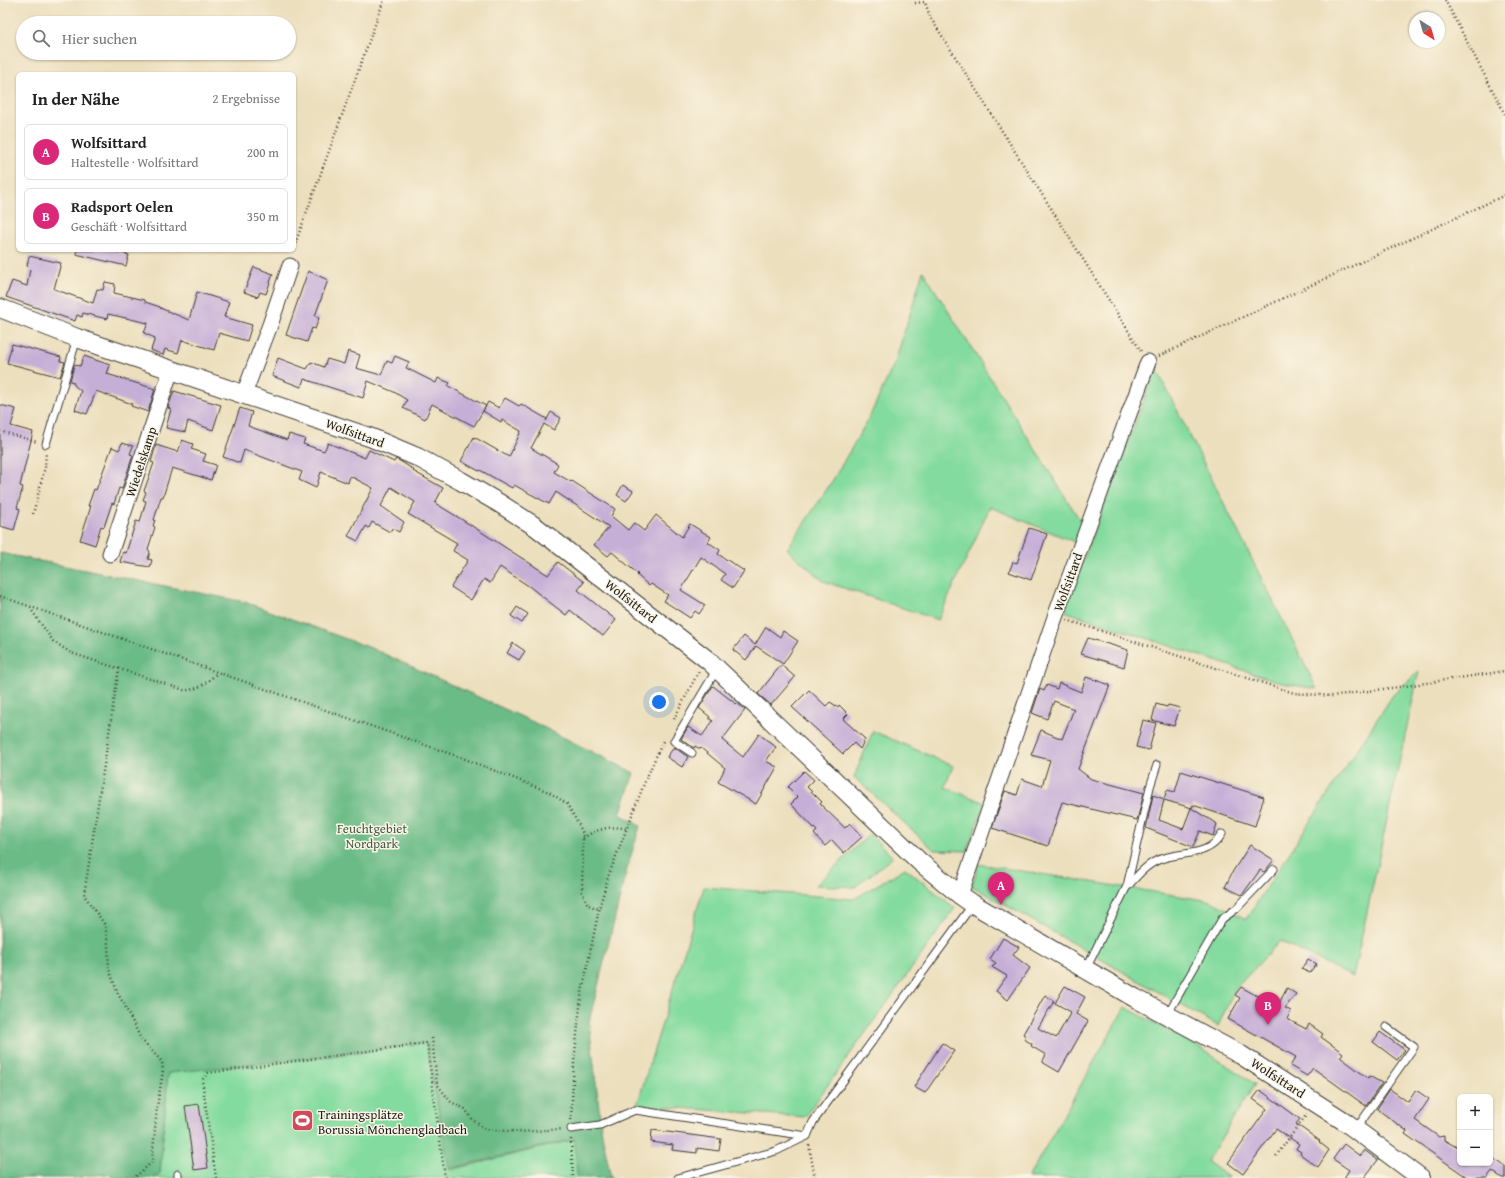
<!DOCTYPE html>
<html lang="de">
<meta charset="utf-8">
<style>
:root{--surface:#fff;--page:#f6f6f6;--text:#222;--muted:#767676;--line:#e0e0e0;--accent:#db2777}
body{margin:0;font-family:"Gentium Book Plus",serif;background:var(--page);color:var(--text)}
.controls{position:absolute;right:12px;bottom:12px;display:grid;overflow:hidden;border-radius:6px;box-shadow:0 1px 3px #0004}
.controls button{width:36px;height:36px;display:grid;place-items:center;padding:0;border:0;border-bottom:1px solid var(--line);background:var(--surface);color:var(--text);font:20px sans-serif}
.compass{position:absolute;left:1409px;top:12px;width:36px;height:36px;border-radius:50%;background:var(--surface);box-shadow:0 1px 3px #0004;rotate:143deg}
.you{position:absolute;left:659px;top:702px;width:14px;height:14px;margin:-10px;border:3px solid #fff;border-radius:50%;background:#1a73e8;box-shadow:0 0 0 6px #1a73e833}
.badge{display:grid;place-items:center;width:26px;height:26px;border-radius:50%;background:var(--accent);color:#fff;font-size:13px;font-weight:700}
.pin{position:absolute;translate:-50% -33px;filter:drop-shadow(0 1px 2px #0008)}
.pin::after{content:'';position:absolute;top:21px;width:14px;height:12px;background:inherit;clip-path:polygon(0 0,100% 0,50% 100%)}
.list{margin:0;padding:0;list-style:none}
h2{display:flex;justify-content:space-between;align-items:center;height:52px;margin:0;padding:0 16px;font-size:17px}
h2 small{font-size:13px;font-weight:400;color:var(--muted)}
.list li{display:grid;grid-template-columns:26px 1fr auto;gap:12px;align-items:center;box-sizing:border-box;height:56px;margin:0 8px 8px;padding:0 8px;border:1px solid var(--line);border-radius:6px}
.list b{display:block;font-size:15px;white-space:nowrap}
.list p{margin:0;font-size:13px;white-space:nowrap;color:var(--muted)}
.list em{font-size:13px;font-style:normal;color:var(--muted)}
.icon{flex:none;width:22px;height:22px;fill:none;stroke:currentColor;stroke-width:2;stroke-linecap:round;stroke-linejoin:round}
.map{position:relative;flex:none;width:1505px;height:1178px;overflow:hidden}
.search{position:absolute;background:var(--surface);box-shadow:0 1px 3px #0004;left:16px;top:16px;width:280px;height:44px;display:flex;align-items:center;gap:10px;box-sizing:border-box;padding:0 14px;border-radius:22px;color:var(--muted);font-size:15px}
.panel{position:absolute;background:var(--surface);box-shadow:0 1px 3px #0004;left:16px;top:72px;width:280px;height:180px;border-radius:6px}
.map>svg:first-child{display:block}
.green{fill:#84db9f;stroke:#507c5e}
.forest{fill:#6bbb86;stroke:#446c51}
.building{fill:#c6afd7}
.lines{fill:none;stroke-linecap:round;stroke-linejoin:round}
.service-casing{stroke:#3b3934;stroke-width:9}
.minor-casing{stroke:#3b3934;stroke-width:17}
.tertiary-casing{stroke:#3b3934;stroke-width:20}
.path{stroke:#3b3934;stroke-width:2.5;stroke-dasharray:1 3;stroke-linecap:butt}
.service{stroke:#fff;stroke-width:7}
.minor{stroke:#fff;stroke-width:15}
.tertiary{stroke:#fff;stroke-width:18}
.labels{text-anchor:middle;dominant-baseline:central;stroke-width:3;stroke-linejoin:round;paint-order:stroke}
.street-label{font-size:13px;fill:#1c1c1c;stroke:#fcf5e5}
.park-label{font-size:13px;fill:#405f4a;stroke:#fcf5e5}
.poi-label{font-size:13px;fill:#1c1c1c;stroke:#fcf5e5;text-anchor:start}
</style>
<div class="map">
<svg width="1505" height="1178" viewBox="0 0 1505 1178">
<rect width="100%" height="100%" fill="#fcf5e5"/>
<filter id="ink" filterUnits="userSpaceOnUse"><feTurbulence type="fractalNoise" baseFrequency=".025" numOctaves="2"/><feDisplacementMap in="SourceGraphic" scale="8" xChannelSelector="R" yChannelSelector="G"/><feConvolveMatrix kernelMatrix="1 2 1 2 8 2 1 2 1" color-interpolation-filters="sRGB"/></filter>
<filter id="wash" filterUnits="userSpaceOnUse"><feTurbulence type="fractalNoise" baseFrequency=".012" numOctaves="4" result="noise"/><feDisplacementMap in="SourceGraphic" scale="16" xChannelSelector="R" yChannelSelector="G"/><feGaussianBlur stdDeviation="0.9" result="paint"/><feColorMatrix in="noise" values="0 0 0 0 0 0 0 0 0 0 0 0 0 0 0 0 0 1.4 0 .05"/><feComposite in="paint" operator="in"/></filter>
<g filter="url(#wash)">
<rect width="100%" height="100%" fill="#ecdfbd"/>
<g class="green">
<polygon points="923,271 1083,525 1077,543 990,507 938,620 823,581 787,549 833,480 869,418 895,362"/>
<polygon points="1156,368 1317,689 1282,683 1064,611"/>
<polygon points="1419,671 1353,977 1280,941 1235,989 1218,1026 972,886 978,864 1211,901 1246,919 1393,695"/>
<polygon points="873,731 953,766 945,787 985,803 967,851 934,850 854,777"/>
<polygon points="870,834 893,857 855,887 816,885"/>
<polygon points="905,868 955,908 805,1117 637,1105 704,887 854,899"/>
<polygon points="1125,1007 1202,1049 1255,1084 1207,1161 1229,1178 1028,1178"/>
<polygon points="429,1040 450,1170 577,1139 578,1178 154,1178 160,1173 168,1073"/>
</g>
<polygon class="forest" points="0,553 245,602 371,648 533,722 634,773 620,814 640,826 627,869 589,1022 602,1134 611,1178 577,1178 575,1139 449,1169 426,1043 330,1056 168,1073 160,1173 154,1178 113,1178 108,1174 82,1176 81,1178 0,1178"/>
<g id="blocks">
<g class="building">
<polygon points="77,250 118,250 117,252 129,255 126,266 76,254"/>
<polygon points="29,256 61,263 54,289 93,303 97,289 103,290 105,282 115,284 114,293 145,300 145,302 160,307 160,308 189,320 197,292 229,302 224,317 252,325 247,341 219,333 214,350 182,340 178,353 165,349 163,355 151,350 155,338 144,333 148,323 108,314 107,319 83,313 82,317 77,315 75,321 6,297 12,281 27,286 30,269 27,266"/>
<polygon points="254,267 273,274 266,294 260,292 258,297 244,292"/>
<polygon points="308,271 328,280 315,316 319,318 315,329 312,328 307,342 286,335"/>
<polygon points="12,344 61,357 60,361 65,362 60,377 7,363"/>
<polygon points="348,351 360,355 356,368 381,375 387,361 392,363 395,356 409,362 406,368 436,383 438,378 450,383 448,386 486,406 474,426 432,404 425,419 403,408 407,400 394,392 368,381 363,398 304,379 301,387 272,376 278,358 307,369 311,362 324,367 327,359 344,364"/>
<polygon points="84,356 110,365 107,374 155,389 148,412 131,406 132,404 96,391 87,414 75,410 81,391 75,386 73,382 70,381 74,365 80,366"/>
<polygon points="174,391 221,405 213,430 188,421 185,432 166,428 171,409 168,408"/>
<polygon points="505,398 519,406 521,404 547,419 546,421 551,412 561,418 554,430 544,424 531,448 558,464 554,472 571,482 572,481 615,509 611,516 628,530 634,523 644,531 656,515 682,537 690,524 711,537 708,542 720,550 718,554 744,571 733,588 721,580 725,574 701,557 681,590 705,605 699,614 695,611 690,618 664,601 668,595 651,584 649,586 637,575 638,574 612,552 608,556 594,545 609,527 556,492 549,504 514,485 512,488 480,470 479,471 461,461 474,437 509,457 521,431 502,420 501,422 483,411 488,402 499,408"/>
<polygon points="0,405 16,409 11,426 33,432 20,486 23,487 17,508 20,509 14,530 0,526"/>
<polygon points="240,408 252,412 248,426 287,440 289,434 305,439 303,444 324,451 328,443 365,458 369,450 394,462 396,459 400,461 414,470 413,471 443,488 435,503 469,524 548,575 558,562 584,582 578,590 616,620 603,636 570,610 566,615 530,587 500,567 490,583 484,579 471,600 451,587 468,560 453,551 457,543 408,514 415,502 391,487 381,506 404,522 399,532 392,528 390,532 372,522 369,528 366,526 358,541 348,536 373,488 350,476 348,483 321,472 316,488 299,480 302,472 244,450 240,463 223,457"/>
<polygon points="182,440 193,444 191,449 206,454 203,461 216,465 211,480 172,468 163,497 161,497 154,520 155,520 153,526 155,527 148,549 150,552 148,559 152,560 150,567 120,562 123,552 126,553 136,521 140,522 146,501 143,500 146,492 144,491 154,463 151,462 156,445 178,452"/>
<polygon points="122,443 133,446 130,454 133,455 122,489 119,488 114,504 112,503 104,527 101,526 95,545 80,540 91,506 88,506 94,489 96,490 112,447 119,450"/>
<polygon points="623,485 633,491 626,501 617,495"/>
<polygon points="1029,528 1047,534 1031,580 1009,572 1013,562 1017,563"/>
<polygon points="517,607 528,614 522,623 511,616"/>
<polygon points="766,627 780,637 783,631 798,641 783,664 756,646 746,660 733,650 744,636 755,645"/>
<polygon points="1088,638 1128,650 1124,667 1081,654"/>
<polygon points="513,643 525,651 519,660 507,653"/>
<polygon points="781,665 795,677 771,705 758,694"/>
<polygon points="1086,677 1110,685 1078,769 1091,779 1144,793 1137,820 1062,802 1048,846 992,828 1005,791 1017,795 1022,779 1042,786 1050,760 1031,755 1041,730 1062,739 1074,709 1054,701 1047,719 1032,713 1040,689 1044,691 1047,685 1057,689 1059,683 1081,692"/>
<polygon points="713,686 736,704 737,703 745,710 722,740 743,757 759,734 776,747 766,761 777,767 756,804 718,782 725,768 701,748 700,749 695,746 694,748 681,739 688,727 702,736 713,721 709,718 710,717 699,708"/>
<polygon points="809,690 826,706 830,702 838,707 839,705 848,714 843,719 865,739 860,749 854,743 843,754 792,707"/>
<polygon points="1156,704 1167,707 1168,705 1180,708 1174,726 1152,720"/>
<polygon points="1143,720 1156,723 1149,750 1136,747"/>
<polygon points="674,747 688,757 682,767 667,757"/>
<polygon points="804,771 814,780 807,787 822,802 820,804 845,828 850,823 862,837 844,853 832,840 825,846 814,834 817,831 791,804 798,797 788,787"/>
<polygon points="1181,771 1264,797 1255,826 1193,805 1192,808 1164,800 1159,820 1183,829 1191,808 1217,824 1213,836 1200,831 1193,847 1146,828 1153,795 1164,799 1167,790 1175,792"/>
<polygon points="1250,845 1274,860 1264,872 1260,870 1242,895 1225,887 1233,871"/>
<polygon points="1003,938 1019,947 1013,955 1030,968 1008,1000 996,991 1007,976 992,967 996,963 990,959"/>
<polygon points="1308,959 1317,964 1310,973 1301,969"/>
<polygon points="1065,986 1085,997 1076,1014 1088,1021 1059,1072 1042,1062 1046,1055 1031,1046 1032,1044 1024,1039 1026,1036 1023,1034 1045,995 1054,1001 1038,1028 1056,1038 1071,1012 1055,1003"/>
<polygon points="1241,987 1277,1007 1287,988 1296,994 1285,1008 1291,1011 1287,1019 1306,1029 1309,1024 1323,1034 1321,1037 1343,1053 1340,1057 1368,1078 1369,1076 1382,1083 1366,1106 1313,1068 1307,1076 1290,1066 1296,1057 1228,1019 1240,998 1235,995"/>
<polygon points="1380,1032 1405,1050 1397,1060 1373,1042"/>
<polygon points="942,1043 954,1051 925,1093 914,1087"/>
<polygon points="1390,1089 1408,1102 1416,1090 1429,1099 1415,1120 1439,1137 1444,1136 1444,1140 1460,1149 1460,1163 1490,1163 1491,1157 1505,1166 1505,1178 1502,1178 1492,1171 1487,1178 1468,1178 1405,1134 1407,1131 1377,1109"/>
<polygon points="1260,1090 1300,1119 1296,1124 1320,1141 1319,1142 1329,1150 1318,1167 1300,1154 1301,1152 1296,1149 1299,1144 1276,1129 1243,1174 1228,1163 1267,1109 1253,1099"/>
<polygon points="199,1104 208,1168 194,1170 185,1106"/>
<polygon points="652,1130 721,1139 719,1151 697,1148 697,1153 672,1150 673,1145 651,1142"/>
<polygon points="1344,1144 1360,1156 1364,1150 1378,1160 1364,1178 1344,1178 1349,1170 1333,1159"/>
</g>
</g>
</g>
<g filter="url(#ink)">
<use href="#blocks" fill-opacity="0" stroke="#3b3934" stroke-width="1"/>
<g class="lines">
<defs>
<g id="service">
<polyline points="46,444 77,338"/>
<polyline points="692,753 674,741 717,669"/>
<path d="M 1128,886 C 1136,877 1146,865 1158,860 C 1181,850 1207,859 1222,834"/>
<polyline points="1086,969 1127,886 1150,787 1157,765"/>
<polyline points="1167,1015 1222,919 1236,909 1274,869"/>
<polyline points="571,1129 600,1125 635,1110 807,1136 813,1122 973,904"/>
<polyline points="1356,1129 1414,1047 1386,1027"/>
<polyline points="178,1174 178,1178"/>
<polyline points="678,1178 776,1151 807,1136"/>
</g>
<g id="minor">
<polyline points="244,394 270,325 290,266"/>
<polyline points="110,554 171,370"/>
<polyline points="960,895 1055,617 1148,362"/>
</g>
<polyline id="tertiary" points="0,308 77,338 372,438 417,457 461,481 499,503 536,527 709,661 920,862 960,895 973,904 1135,998 1241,1055 1344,1121 1421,1178"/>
</defs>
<use href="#service" class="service-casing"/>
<use href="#minor" class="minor-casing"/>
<use href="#tertiary" class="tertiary-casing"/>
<g class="path">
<polyline points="1445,0 1505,114"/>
<polyline points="915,3 925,2 930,17 1141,351"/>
<polyline points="294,247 384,0"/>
<polyline points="1159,356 1505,195"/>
<polyline points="0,431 37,442"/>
<polyline points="33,514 45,467 46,452"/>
<polyline points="0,596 465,759 549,792 567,804 580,827 583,834 583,847 582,892 588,905 599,909"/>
<path d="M 30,608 L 53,641 L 71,653 L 184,690 C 197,691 208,682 217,673"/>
<polyline points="1067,620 1294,693 1332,696 1406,686 1505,671"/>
<polyline points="119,668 84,895 105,925 108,944 109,969 118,994 124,1004 141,1039 162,1062 163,1071 157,1107 152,1162 134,1178"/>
<polyline points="674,719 699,671"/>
<path d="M 583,838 C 597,829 611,825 627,829"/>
<polyline points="432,1038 437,1084 451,1102 465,1109 473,1120 485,1129 520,1132 563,1129"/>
<polyline points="571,1120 574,1062 581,997 599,909 608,877 646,779 664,739"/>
<polyline points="571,1139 573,1178"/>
<polyline points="809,1145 815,1178"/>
<polyline points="1276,1156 1307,1114"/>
<polyline points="216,1178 202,1080 208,1073 427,1043 445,1178"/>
</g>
<use href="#service" class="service"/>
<use href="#minor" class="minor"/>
<use href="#tertiary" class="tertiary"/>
</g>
</g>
<defs>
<symbol id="stadium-square" viewBox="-11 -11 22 22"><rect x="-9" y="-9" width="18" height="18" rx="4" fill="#d1495b" stroke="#fcf5e5"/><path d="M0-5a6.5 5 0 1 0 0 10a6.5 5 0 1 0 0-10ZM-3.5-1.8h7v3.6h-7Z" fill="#fff"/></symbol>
</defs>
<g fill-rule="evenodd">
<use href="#stadium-square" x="290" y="1108" width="25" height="25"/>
</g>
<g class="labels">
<g class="street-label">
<text transform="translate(355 433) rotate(20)">Wolfsittard</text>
<text transform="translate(141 462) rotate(-72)">Wiedelskamp</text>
<text transform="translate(1068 582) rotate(-70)">Wolfsittard</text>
<text transform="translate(631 601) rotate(38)">Wolfsittard</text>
<text transform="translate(1278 1078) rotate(33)">Wolfsittard</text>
</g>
<g class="park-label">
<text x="372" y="828">Feuchtgebiet<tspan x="372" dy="15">Nordpark</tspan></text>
</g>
<g class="poi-label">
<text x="318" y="1114">Trainingsplätze<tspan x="318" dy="15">Borussia Mönchengladbach</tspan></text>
</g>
</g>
</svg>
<div class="controls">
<button>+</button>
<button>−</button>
</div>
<svg class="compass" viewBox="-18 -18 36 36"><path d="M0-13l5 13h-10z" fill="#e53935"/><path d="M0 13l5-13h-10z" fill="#767676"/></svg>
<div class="you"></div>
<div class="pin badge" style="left:1001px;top:905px">A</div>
<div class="pin badge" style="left:1268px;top:1025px">B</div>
<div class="search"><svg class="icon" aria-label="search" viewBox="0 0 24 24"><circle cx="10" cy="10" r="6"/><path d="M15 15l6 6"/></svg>Hier suchen</div>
<section class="panel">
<h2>In der Nähe<small>2 Ergebnisse</small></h2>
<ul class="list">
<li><span class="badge">A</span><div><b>Wolfsittard</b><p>Haltestelle · Wolfsittard</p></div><em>200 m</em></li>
<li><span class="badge">B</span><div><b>Radsport Oelen</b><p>Geschäft · Wolfsittard</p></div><em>350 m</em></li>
</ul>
</section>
</div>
